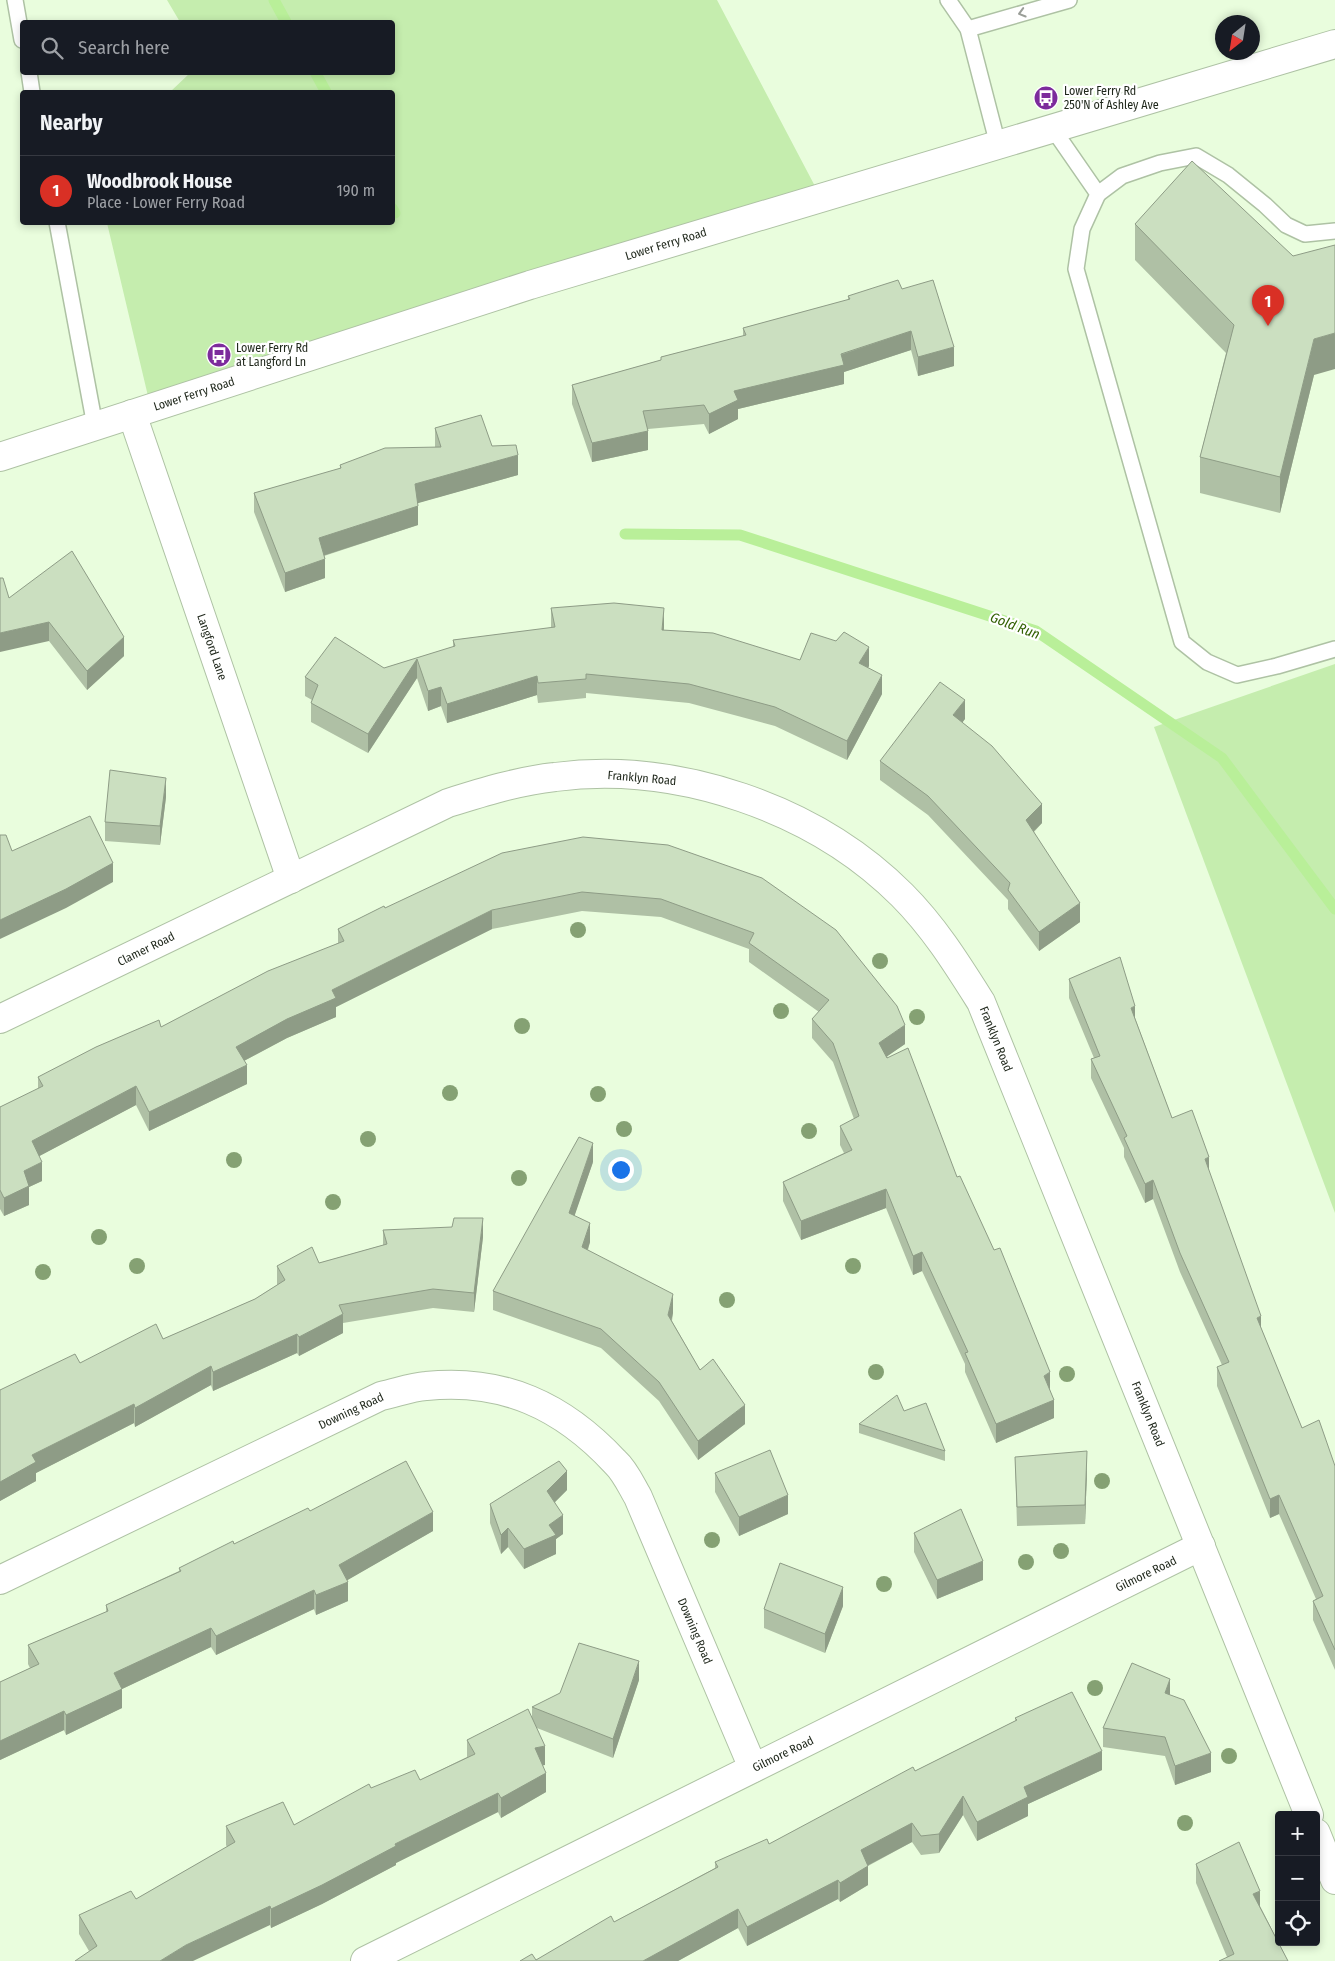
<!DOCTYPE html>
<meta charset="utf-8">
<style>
:root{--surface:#171b24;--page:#20242c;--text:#f1f3f6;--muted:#9ea1a6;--line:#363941;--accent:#d93025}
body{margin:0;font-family:"Fira Sans Condensed",sans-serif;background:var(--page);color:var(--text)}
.controls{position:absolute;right:15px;bottom:15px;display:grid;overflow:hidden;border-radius:5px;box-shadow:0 2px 8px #0003}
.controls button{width:45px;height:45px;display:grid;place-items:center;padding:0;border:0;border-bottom:1px solid var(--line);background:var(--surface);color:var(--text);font:25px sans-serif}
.compass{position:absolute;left:1215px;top:15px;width:45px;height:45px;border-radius:50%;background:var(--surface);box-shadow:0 2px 8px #0003;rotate:210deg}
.you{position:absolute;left:620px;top:1169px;width:18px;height:18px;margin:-12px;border:4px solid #fff;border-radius:50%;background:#1a73e8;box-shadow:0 0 0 8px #1a73e833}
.badge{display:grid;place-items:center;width:32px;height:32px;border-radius:50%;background:var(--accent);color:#fff;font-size:16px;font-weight:700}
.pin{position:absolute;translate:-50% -41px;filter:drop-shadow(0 1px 2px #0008)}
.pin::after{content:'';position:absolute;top:26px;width:18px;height:15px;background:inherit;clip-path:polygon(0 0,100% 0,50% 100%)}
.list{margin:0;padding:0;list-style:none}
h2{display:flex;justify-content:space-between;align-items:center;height:65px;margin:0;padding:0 20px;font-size:21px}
h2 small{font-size:16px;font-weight:400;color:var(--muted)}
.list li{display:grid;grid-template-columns:32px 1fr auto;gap:15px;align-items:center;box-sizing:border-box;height:70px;padding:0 20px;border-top:1px solid var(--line)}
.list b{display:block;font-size:19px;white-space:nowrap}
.list p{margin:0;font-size:16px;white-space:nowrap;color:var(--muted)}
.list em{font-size:16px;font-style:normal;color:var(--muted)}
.icon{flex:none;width:28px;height:28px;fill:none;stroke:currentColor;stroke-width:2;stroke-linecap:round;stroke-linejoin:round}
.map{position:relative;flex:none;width:1335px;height:1961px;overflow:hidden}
.search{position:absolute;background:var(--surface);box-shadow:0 2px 8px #0003;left:20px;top:20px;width:375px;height:55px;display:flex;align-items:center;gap:12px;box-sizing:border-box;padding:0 18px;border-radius:5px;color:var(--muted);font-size:19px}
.panel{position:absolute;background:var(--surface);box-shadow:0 2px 8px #0003;left:20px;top:90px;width:375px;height:135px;border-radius:5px}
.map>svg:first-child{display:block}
.green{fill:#c5edae}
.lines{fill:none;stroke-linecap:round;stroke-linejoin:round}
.stream{stroke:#b9ef99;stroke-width:11}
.service-casing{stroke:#aec2a4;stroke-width:18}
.minor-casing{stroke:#aec2a4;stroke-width:30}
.tertiary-casing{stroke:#aec2a4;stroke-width:30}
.service{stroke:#fff;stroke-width:15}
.minor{stroke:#fff;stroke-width:28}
.tertiary{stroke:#fff;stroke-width:28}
.tree{fill:#85a173}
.wall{fill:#afc0a5}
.shaded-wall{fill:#8e9c86}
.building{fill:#cbdfc0;stroke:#8e9c86}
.oneway{stroke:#9a9e98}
.labels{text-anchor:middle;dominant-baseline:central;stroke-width:4.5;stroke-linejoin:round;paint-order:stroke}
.poi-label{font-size:12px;fill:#1f271b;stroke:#fff;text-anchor:start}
.street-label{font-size:12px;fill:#1f271b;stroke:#fff}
.water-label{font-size:14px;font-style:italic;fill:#326003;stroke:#fff}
</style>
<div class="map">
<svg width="1335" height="1961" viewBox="0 0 1335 1961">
<rect width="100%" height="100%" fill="#e9fddd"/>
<g class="green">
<polygon points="167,0 717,0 817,190 152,413 107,223 392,222 392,92 170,92 190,73 392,72 392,22 180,22"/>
<polygon points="1335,664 1335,1213 1154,727"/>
</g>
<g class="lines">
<g class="stream">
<polyline points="274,0 286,22"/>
<polyline points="315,72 326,92"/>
<polyline points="392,208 395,213"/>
<polyline points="625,534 740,535 1036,631 1222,758 1335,909"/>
</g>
<defs>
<g id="service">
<polyline points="15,0 22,40"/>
<polyline points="948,0 968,29 998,145"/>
<polyline points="968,29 1069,0"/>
<polyline points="29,72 32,92"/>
<polyline points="1053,129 1098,194 1082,229 1076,269 1182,642 1207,662 1237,675 1277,666 1335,649"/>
<polyline points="1098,194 1122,176 1160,163 1196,156 1228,175 1265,205 1286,225 1305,234 1335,231"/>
<polyline points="57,222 95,426"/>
</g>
<g id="minor">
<polyline points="132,414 291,879"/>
<path d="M 0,1019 L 448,803 C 483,792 518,781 555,777 C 677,761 815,808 902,895 C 934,927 957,964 981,1002 L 1309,1815"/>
<path d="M 0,1580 L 381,1396 C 396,1393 411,1387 426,1386 C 503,1378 563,1406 615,1462 C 625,1471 631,1485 638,1497 L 753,1768"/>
<polyline points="1316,1833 1335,1880"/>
<polyline points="365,1961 1201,1546"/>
</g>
<polyline id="tertiary" points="0,457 530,285 1335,44"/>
</defs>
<use href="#service" class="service-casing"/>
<use href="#minor" class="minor-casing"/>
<use href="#tertiary" class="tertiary-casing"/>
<use href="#service" class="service"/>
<use href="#minor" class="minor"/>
<use href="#tertiary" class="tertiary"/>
</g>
<g class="tree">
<circle cx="578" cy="930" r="8"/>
<circle cx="880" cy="961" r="8"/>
<circle cx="781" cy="1011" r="8"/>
<circle cx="917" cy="1017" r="8"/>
<circle cx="522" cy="1026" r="8"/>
<circle cx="450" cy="1093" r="8"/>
<circle cx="598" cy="1094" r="8"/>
<circle cx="624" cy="1129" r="8"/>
<circle cx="809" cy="1131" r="8"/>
<circle cx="368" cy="1139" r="8"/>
<circle cx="234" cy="1160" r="8"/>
<circle cx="519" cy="1178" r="8"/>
<circle cx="333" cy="1202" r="8"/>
<circle cx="99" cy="1237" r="8"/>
<circle cx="137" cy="1266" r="8"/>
<circle cx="853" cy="1266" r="8"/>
<circle cx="43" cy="1272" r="8"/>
<circle cx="727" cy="1300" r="8"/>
<circle cx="876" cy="1372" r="8"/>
<circle cx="1067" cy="1374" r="8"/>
<circle cx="1102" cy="1481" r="8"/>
<circle cx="712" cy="1540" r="8"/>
<circle cx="1061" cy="1551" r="8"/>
<circle cx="1026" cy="1562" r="8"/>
<circle cx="884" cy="1584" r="8"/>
<circle cx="1095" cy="1688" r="8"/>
<circle cx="1229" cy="1756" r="8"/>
<circle cx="1185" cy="1823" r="8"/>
</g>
<g class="wall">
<polygon points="1135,224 1314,375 1280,513 1200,493 1200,457 1226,353 1135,260"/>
<polygon points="902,289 954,366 918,376 911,350 844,372 844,384 738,409 738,419 709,434 704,424 648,429 648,450 592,462 572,404 572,385 661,360 661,357 743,336 743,328 848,300 848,296"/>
<polygon points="435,428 492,446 518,475 417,503 418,525 324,556 325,578 285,592 254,512 254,493 340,469 340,465 435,447"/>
<polygon points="9,598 124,656 87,690 49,641"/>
<polygon points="551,608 664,627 664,630 800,660 869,666 868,668 882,694 847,760 775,726 689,703 586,693 586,698 538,703 537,695 447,723 441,706 428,711 417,678 368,753 311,722 311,703 312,700 305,696 305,677 384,668 453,647 453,640 551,628"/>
<polygon points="965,719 962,723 1042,823 1034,832 1080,922 1039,951 1008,909 1008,900 928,815 880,780 880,761"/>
<polygon points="166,797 160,845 105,841 105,822"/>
<polygon points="668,845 905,1044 887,1056 957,1177 1050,1390 1054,1418 996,1443 965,1372 965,1364 922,1271 913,1275 886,1208 801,1240 783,1201 783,1182 844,1153 840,1145 840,1126 854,1119 833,1062 812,1038 812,1019 819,1012 749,962 749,949 661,917 582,911 492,929 336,1007 336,1017 287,1038 244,1061 247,1084 149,1131 136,1105 39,1156 42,1181 29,1187 29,1205 4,1216 0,1209 0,1107 38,1089 38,1077 161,1027 338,943 338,929 385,908"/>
<polygon points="1069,979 1135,1018 1172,1118 1209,1172 1261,1328 1302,1428 1335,1466 1335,1670 1313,1620 1313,1601 1316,1599 1279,1514 1270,1518 1217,1386 1217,1367 1222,1365 1180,1272 1153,1199 1145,1203 1124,1157 1124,1148 1091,1078 1091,1059 1094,1058 1069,998"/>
<polygon points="593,1162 574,1216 590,1242 588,1250 673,1313 672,1321 700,1370 745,1424 698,1460 659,1401 601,1348 493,1310 493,1291"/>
<polygon points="383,1230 483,1237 474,1312 433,1308 343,1323 343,1333 299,1356 297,1353 213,1391 211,1385 135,1427 134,1423 36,1473 36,1481 0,1501 0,1390 80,1363 163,1339 255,1299 277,1285 277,1266 319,1263 383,1245"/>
<polygon points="859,1424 945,1451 945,1461 859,1433"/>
<polygon points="1015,1457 1087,1471 1085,1524 1017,1526"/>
<polygon points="715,1473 788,1514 739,1536 715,1492"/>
<polygon points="567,1490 555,1502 563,1534 556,1539 556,1554 524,1569 508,1547 501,1554 490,1523 490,1504"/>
<polygon points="310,1511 433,1531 347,1580 348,1601 316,1615 314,1609 216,1655 211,1647 122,1689 122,1708 66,1735 64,1730 0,1760 0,1682 30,1668 28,1664 28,1645 106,1612 106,1605 179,1571 179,1568"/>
<polygon points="914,1533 983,1580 937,1599 914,1552"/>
<polygon points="843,1606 825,1653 764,1628 764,1609"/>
<polygon points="639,1680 613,1758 537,1728 545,1765 543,1765 546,1792 501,1818 498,1812 396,1863 396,1865 322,1904 271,1928 270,1925 89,1951 79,1934 79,1915 136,1899 227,1847 226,1845 226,1826 294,1825 371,1788 420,1780 467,1757 467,1740 532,1717 532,1707"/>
<polygon points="1170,1695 1211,1772 1175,1785 1165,1756 1103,1747 1103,1728"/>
<polygon points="1015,1718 1102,1770 1028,1804 1028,1816 977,1841 963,1815 939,1853 921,1855 912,1842 868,1866 868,1885 840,1902 838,1899 747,1946 738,1928 678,1961 520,1961 536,1960 614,1922 715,1868 715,1862 769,1844 1015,1721"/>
<polygon points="1196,1864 1260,1906 1288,1961 1227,1957 1196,1883"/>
</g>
<g class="shaded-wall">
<polygon points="911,331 911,350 844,372 844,384 738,409 738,419 709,434 709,414 734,391"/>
<polygon points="1335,333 1335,369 1314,375 1280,513 1280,477 1314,339"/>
<polygon points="954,347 954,366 918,376 918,357"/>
<polygon points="648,431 648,450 592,462 592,443"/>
<polygon points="518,455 518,475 415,504 415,484"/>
<polygon points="418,506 418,525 319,557 319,538"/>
<polygon points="325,559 325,578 285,592 285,573"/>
<polygon points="664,608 664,627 662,649 662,630"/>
<polygon points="49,622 49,641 0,652 0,633"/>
<polygon points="124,637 124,656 87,690 87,671"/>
<polygon points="869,647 869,666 859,682 859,663"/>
<polygon points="417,659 417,678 368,753 368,734"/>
<polygon points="882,675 882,694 847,760 847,741"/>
<polygon points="537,676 537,695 447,723 447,704"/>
<polygon points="441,687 441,706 428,711 428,691"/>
<polygon points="965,700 965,719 953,734 953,715"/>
<polygon points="166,778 166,797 160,845 160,826"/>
<polygon points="1042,804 1042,823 1026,839 1026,820"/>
<polygon points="113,863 113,882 66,908 0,939 0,920"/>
<polygon points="1080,903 1080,922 1039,951 1039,932"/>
<polygon points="492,910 492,929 336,1007 336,1017 287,1038 236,1065 236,1047 332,990"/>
<polygon points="1135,1006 1135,1025 1131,1008"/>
<polygon points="905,1025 905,1044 879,1062 879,1043"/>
<polygon points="247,1065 247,1084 149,1131 149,1112"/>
<polygon points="136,1086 136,1105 32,1160 32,1141"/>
<polygon points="593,1143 593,1162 569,1232 569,1213"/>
<polygon points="1209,1157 1209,1176 1205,1159"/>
<polygon points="42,1162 42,1181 29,1187 29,1205 4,1216 4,1198 24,1171"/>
<polygon points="1153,1180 1153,1199 1145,1203 1145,1184"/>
<polygon points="886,1189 886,1208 801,1240 801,1221"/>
<polygon points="483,1218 483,1237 474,1312 474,1293"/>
<polygon points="590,1223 590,1242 582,1266 582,1247"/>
<polygon points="922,1252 922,1271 913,1275 913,1256"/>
<polygon points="673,1294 673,1313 668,1334 668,1315"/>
<polygon points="343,1314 343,1333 299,1356 299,1337"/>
<polygon points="1261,1316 1261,1335 1257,1318"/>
<polygon points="297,1334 297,1353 213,1391 213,1372"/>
<polygon points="211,1366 211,1385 135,1427 135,1408"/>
<polygon points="1050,1372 1050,1391 1044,1376"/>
<polygon points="1054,1400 1054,1418 996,1443 996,1424"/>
<polygon points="134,1404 134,1423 36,1473 36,1481 0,1501 0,1482 32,1455"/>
<polygon points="745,1405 745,1424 698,1460 698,1441"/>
<polygon points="1087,1451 1087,1471 1085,1524 1085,1505"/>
<polygon points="567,1471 567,1490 547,1510 547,1491"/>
<polygon points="788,1495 788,1514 739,1536 739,1517"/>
<polygon points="1279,1495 1279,1514 1270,1518 1270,1499"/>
<polygon points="433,1512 433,1531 339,1585 339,1565"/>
<polygon points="563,1515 563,1534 556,1539 556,1554 524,1569 524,1549 549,1525"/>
<polygon points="508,1528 508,1547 501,1554 501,1535"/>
<polygon points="983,1561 983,1580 937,1599 937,1580"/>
<polygon points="348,1582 348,1601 316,1615 316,1595"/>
<polygon points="843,1587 843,1606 825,1653 825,1634"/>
<polygon points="314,1590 314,1609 216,1655 216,1636"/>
<polygon points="211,1628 211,1647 122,1689 122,1708 66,1735 66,1715 114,1673"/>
<polygon points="639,1661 639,1680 613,1758 613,1739"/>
<polygon points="1170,1679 1170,1698 1165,1693"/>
<polygon points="64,1711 64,1730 0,1760 0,1741"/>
<polygon points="545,1746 545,1765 535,1767 535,1748"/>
<polygon points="1102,1751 1102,1770 1028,1804 1028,1816 977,1841 977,1822 1024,1787"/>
<polygon points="1211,1753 1211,1772 1175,1785 1175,1766"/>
<polygon points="546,1773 546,1792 501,1818 501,1798"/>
<polygon points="498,1793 498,1812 396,1863 396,1865 322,1904 271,1928 271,1909 395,1844"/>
<polygon points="963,1796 963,1815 939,1853 939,1834"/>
<polygon points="912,1823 912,1842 861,1869 861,1850"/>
<polygon points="868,1866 868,1885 840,1902 840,1883"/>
<polygon points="838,1880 838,1899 747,1946 747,1927"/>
<polygon points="1260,1891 1260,1910 1253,1894"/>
<polygon points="270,1906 270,1925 193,1961 160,1961 186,1945"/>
<polygon points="738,1909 738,1928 678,1961 643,1961"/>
</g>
<g class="building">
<polygon points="1192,161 1293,256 1335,245 1335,333 1314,339 1280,477 1200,457 1234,325 1135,224"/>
<polygon points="898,280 902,289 933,280 954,347 918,357 911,331 841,354 844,365 734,391 738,400 709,414 704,405 643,411 648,431 592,443 572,385 661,360 661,357 746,335 743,328 850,299 848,296"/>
<polygon points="481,415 492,446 516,445 518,455 415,484 418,506 319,538 325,559 285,573 254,493 341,468 340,465 385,448 441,447 435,428"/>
<polygon points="72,551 124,637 87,671 49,622 0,633 0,578 3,578 9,598"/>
<polygon points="614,603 664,608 662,630 713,633 800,660 811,633 836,641 844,632 869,647 859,663 882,675 847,741 775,707 689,684 586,674 586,679 538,683 537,676 447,704 441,687 428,691 417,659 368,734 311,703 318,685 305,677 335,637 384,668 455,646 453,640 555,627 551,608"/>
<polygon points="940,682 965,700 953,715 992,746 1042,804 1026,820 1080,903 1039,932 1008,890 1010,883 928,796 880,761"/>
<polygon points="110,770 166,778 160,826 105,822"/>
<polygon points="90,816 113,863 66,889 0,920 0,835 6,835 12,851"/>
<polygon points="583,837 668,845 762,878 836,930 897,1006 905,1025 879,1043 887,1058 908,1048 957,1177 960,1176 994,1250 1000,1248 1050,1372 1044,1376 1054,1400 996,1424 965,1353 968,1352 922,1252 913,1256 886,1189 801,1221 783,1182 852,1150 840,1126 859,1116 833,1043 812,1019 829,1000 749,943 754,933 661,899 582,892 492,910 332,990 336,998 287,1019 236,1047 247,1065 149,1112 136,1086 32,1141 42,1162 24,1171 29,1186 4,1198 0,1190 0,1107 43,1086 38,1077 96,1047 159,1020 161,1027 268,971 344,941 338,929 384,906 385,908 502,853"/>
<polygon points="1120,957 1135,1006 1131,1008 1172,1118 1192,1110 1209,1157 1205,1159 1261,1316 1257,1318 1302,1428 1319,1420 1335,1466 1335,1650 1313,1601 1323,1596 1279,1495 1270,1499 1217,1367 1229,1362 1180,1253 1153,1180 1145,1184 1124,1138 1127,1136 1091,1059 1100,1056 1069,979"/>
<polygon points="579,1137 593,1143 569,1213 590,1223 582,1247 673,1294 668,1315 700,1370 713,1359 745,1405 698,1441 659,1382 601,1329 493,1291"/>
<polygon points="454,1218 483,1218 474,1293 433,1289 339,1305 343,1314 299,1337 297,1334 213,1372 211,1366 135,1408 134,1404 32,1455 36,1462 0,1482 0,1390 75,1354 80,1363 156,1324 163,1339 255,1299 285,1280 277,1266 312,1247 319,1263 387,1244 383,1230 452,1227"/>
<polygon points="897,1395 904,1411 926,1403 945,1451 859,1424"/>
<polygon points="770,1450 788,1495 739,1517 715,1473"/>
<polygon points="1087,1451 1085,1505 1017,1507 1015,1457"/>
<polygon points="406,1461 433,1512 339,1565 348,1582 316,1595 314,1590 216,1636 211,1628 114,1673 122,1689 66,1715 64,1711 0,1741 0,1682 39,1664 28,1645 108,1611 106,1605 181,1571 179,1568 233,1541 234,1544 308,1508 310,1511"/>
<polygon points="559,1461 567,1471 547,1491 563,1515 549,1525 556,1535 524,1549 508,1528 501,1535 490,1504"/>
<polygon points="961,1509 983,1561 937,1580 914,1533"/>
<polygon points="780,1563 843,1587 825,1634 764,1609"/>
<polygon points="579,1643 639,1661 613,1739 532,1707 560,1693"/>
<polygon points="1132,1663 1170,1679 1165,1693 1184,1700 1211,1753 1175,1766 1165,1737 1103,1728"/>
<polygon points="1072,1692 1102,1751 1024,1787 1028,1797 977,1822 963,1796 939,1834 921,1836 912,1823 861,1850 868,1866 840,1883 838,1880 747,1927 738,1909 643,1961 520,1961 532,1954 536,1960 611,1916 614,1922 718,1867 715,1862 767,1839 769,1844 913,1767 915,1771 1017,1720 1015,1718"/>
<polygon points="528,1709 545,1746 535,1748 546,1773 501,1798 498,1793 395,1844 396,1846 322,1885 271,1909 270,1906 186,1945 160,1961 75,1961 97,1946 79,1915 131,1891 136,1899 235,1842 226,1826 283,1802 294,1825 369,1784 371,1788 415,1770 420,1780 475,1754 467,1740"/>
<polygon points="1239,1842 1260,1891 1253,1894 1288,1961 1219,1961 1234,1954 1196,1864"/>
</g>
<defs><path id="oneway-chevron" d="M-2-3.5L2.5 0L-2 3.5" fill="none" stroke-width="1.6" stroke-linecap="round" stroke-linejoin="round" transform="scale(1.25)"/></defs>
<use class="oneway" href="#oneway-chevron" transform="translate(1022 13) rotate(164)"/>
<defs>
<symbol id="bus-disc" viewBox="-11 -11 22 22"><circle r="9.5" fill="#7c2b9c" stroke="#fff"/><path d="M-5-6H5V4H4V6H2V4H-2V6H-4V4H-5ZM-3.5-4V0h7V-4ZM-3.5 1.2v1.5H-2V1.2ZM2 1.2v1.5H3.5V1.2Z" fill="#fff"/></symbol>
</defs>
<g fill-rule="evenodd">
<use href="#bus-disc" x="1032" y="84" width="28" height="28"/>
<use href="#bus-disc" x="205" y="341" width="28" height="28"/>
</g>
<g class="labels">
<g class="poi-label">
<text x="1064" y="91">Lower Ferry Rd<tspan x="1064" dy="14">250'N of Ashley Ave</tspan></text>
<text x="236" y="348">Lower Ferry Rd<tspan x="236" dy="14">at Langford Ln</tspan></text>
</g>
<g class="street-label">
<text transform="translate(666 244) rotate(-17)">Lower Ferry Road</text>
<text transform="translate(194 394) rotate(-18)">Lower Ferry Road</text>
<text transform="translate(212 647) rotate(71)">Langford Lane</text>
<text transform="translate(642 778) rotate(5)">Franklyn Road</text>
<text transform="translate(146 949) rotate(-26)">Clamer Road</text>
<text transform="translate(996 1039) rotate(68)">Franklyn Road</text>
<text transform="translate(351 1411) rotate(-25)">Downing Road</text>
<text transform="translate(1148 1414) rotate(68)">Franklyn Road</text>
<text transform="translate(1146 1574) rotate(-26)">Gilmore Road</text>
<text transform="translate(695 1631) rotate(67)">Downing Road</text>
<text transform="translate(783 1754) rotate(-26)">Gilmore Road</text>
</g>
<g class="water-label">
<text transform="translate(1015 626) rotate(21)">Gold Run</text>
</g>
</g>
</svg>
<div class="controls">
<button>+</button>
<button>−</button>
<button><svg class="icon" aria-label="locate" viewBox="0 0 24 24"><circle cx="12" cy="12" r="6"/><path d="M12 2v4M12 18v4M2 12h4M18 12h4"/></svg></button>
</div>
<svg class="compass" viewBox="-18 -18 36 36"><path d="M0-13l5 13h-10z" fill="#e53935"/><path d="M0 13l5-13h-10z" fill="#9ea1a6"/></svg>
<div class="you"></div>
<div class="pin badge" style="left:1268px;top:326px">1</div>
<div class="search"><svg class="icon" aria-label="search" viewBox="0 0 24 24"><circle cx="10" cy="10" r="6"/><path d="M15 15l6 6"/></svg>Search here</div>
<section class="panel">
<h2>Nearby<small></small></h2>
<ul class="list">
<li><span class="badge">1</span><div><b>Woodbrook House</b><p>Place · Lower Ferry Road</p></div><em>190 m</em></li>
</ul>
</section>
</div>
